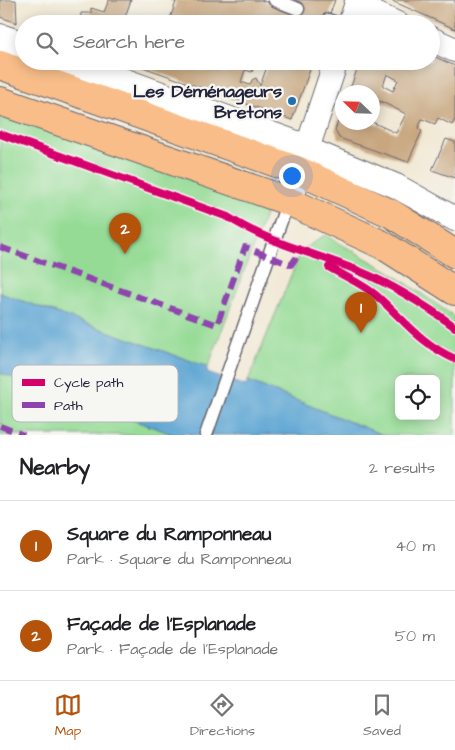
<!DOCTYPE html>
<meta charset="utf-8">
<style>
:root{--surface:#fff;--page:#f2f2f2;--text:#202124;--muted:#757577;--line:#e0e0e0;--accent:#b45309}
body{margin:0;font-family:"Architects Daughter",sans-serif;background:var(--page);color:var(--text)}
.controls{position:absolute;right:15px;bottom:15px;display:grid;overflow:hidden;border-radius:8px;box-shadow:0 2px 12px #0003}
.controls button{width:45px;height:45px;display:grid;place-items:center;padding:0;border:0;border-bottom:1px solid var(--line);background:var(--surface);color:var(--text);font:25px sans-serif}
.compass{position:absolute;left:335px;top:85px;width:45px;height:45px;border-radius:50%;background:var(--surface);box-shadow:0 2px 12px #0003;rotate:293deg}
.you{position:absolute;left:291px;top:175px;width:18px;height:18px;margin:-12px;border:4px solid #fff;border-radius:50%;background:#1a73e8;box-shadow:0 0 0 8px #1a73e833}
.badge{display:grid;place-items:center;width:32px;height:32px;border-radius:50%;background:var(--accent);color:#fff;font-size:16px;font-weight:700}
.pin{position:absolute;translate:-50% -41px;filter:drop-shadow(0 1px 2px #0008)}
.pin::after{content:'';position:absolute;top:26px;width:18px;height:15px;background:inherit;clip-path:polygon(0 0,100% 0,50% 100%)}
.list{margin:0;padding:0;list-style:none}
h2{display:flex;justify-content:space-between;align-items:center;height:65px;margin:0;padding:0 20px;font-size:21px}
h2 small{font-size:16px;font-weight:400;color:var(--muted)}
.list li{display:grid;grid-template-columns:32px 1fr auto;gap:15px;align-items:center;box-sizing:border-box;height:90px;padding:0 20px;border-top:1px solid var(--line)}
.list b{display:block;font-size:19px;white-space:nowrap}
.list p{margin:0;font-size:16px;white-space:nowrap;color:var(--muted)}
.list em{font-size:16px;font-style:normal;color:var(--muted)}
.icon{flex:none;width:28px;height:28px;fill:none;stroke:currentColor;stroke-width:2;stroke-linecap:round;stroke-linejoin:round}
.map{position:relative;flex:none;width:455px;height:435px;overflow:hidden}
.search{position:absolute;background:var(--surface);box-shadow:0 2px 12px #0003;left:15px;right:15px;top:15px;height:55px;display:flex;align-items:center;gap:12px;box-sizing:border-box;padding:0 18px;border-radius:28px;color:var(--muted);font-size:19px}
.sheet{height:245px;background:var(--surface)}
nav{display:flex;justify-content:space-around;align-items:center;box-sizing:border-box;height:70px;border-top:1px solid var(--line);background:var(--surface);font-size:14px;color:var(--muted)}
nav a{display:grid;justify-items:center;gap:2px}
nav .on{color:var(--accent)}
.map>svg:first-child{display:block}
.green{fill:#95db95;stroke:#5c7e68;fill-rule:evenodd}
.water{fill:#5ca4d3;stroke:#3f6387}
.building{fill:#c8a780;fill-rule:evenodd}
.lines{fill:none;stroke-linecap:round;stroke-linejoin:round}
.service-casing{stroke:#6a6770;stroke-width:15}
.minor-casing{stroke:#6a6770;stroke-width:26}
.tertiary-casing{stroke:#6a6770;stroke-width:30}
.primary-casing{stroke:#6a6770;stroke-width:30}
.service{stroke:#fff;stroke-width:12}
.minor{stroke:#fff;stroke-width:24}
.tertiary{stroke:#fff;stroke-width:28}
.primary{stroke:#f8bd89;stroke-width:28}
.quiet{stroke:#8e44ad;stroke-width:6;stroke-dasharray:12 6;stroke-linecap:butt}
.cycleway-casing{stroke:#f6f6f2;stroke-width:11}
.cycleway{stroke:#d6006c;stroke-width:8}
.poi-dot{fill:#1f6fb2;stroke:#f6f6f2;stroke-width:2}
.labels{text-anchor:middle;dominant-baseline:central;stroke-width:4.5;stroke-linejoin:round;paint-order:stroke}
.poi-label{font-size:18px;font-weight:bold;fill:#22223b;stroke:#f6f6f2;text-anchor:end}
.key{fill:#f6f6f2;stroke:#b6b6bb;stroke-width:1}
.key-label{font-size:14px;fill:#22223b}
</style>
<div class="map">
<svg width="455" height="435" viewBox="0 0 455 435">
<rect width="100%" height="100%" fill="#f6f6f2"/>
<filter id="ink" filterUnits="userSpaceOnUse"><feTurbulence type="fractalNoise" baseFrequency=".02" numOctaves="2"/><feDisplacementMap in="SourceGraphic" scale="10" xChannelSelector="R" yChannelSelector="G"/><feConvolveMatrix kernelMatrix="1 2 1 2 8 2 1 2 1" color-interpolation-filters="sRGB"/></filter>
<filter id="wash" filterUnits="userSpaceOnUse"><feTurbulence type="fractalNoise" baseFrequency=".0096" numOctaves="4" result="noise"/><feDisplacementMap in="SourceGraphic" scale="20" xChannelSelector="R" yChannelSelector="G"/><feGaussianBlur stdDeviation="1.12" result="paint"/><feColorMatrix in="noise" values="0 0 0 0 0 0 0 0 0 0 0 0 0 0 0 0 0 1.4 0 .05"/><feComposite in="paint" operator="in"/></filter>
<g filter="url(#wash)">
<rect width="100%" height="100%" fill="#f1e8d3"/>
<g class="green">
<polygon points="0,109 264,207 265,215 208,367 0,293"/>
<path d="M 325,235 L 390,272 L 455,317 L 455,435 L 383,435 L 248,381 L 301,251 ZM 399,379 L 436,379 L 436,416 L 399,416 Z"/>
<polygon points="0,373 175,435 0,435"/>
</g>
<polygon class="water" points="0,293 208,367 207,373 246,386 248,381 383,435 192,435 185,433 184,435 175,435 0,373"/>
<g id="blocks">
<g class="building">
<polygon points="0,0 16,0 17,23 0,17"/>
<polygon points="109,0 131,0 124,20 134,24 80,24 81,13 91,13 91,8 104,12"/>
<polygon points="170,0 261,0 296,13 289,0 335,0 326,24 280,24 273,21 272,24 246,24 247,21 231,15 229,22 217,17 214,24 168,24 176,2"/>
<polygon points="390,0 455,0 455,29 417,12"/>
<path d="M 431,55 L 455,66 L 455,119 L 452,125 L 438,118 L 435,124 L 422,119 L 418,129 L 422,131 L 408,162 L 339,138 L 335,130 L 342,111 L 342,122 L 372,122 L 396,133 L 406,114 L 380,101 L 372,121 L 372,92 L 349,92 L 360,61 L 431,61 ZM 387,74 L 398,80 L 393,91 L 383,86 Z"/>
<polygon points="126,61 256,61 252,72 245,70 241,82 250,85 252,80 256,78 260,86 269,61 313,61 292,120"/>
<polygon points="446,139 455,142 455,178 432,170"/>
</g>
</g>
</g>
<g filter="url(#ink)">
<use href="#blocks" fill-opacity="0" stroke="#6a6770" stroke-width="1"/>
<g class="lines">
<defs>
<g id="service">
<polyline points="275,0 298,9"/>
<polyline points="328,20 339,24"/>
<polyline points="206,435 288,201"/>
</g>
<g id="minor">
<polyline points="356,5 397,24"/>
<polyline points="350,24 358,0"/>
<polyline points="431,39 455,50"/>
<polyline points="336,61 307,149 396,186 455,219"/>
</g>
<g id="tertiary">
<polyline points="0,38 24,46"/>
<polyline points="65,61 307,149 288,201"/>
</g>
<g id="primary">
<polyline points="0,65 299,171 392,214 455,254"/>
<polyline points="0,101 288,201 383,245 455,291"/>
</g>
</defs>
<use href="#service" class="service-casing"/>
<use href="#minor" class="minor-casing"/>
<use href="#tertiary" class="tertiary-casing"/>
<use href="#primary" class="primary-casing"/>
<use href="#service" class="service"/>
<use href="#minor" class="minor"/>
<use href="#tertiary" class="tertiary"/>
<use href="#primary" class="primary"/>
<g class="quiet">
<polyline points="0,247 217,325 245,247 291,265 301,251"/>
<polyline points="0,426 24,435"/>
</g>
<defs>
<g id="cycleway">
<path d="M 0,134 L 228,217 C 268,243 314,253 359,271 C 393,285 425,305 455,327"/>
<path d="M 329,267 C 345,277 364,284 378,297 C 404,320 421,344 455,359"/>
</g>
</defs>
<use href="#cycleway" class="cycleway-casing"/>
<use href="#cycleway" class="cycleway"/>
</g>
</g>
<circle class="poi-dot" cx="292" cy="101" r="5"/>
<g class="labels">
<g class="poi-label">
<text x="282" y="91">Les Déménageurs<tspan x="282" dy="21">Bretons</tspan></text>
</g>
</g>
<rect x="12" y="365" width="166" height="57" rx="8" class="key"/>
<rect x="22" y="379" width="23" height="7" fill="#d6006c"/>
<rect x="22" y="402" width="23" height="6" fill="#8e44ad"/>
<g class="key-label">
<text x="54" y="387">Cycle path</text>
<text x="54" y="410">Path</text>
</g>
</svg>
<div class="controls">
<button><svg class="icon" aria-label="locate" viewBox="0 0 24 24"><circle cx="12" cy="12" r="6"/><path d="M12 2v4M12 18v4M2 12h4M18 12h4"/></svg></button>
</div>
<svg class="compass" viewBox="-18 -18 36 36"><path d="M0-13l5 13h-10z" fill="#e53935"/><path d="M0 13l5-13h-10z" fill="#757577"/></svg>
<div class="you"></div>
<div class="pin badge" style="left:361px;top:333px">1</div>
<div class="pin badge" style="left:125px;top:254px">2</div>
<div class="search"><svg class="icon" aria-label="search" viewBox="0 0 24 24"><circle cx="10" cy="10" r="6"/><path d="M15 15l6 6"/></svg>Search here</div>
</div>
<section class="sheet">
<h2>Nearby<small>2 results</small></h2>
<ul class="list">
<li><span class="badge">1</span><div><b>Square du Ramponneau</b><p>Park · Square du Ramponneau</p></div><em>40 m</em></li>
<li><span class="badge">2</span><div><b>Façade de l'Esplanade</b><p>Park · Façade de l'Esplanade</p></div><em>50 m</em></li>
</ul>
</section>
<nav>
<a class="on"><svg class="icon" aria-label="map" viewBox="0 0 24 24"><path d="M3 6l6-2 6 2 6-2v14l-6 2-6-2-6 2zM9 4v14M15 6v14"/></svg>Map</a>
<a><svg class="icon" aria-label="directions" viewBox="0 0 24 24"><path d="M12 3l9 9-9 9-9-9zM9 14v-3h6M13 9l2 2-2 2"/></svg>Directions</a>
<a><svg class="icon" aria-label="saved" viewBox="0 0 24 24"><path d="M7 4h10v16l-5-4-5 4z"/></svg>Saved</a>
</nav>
